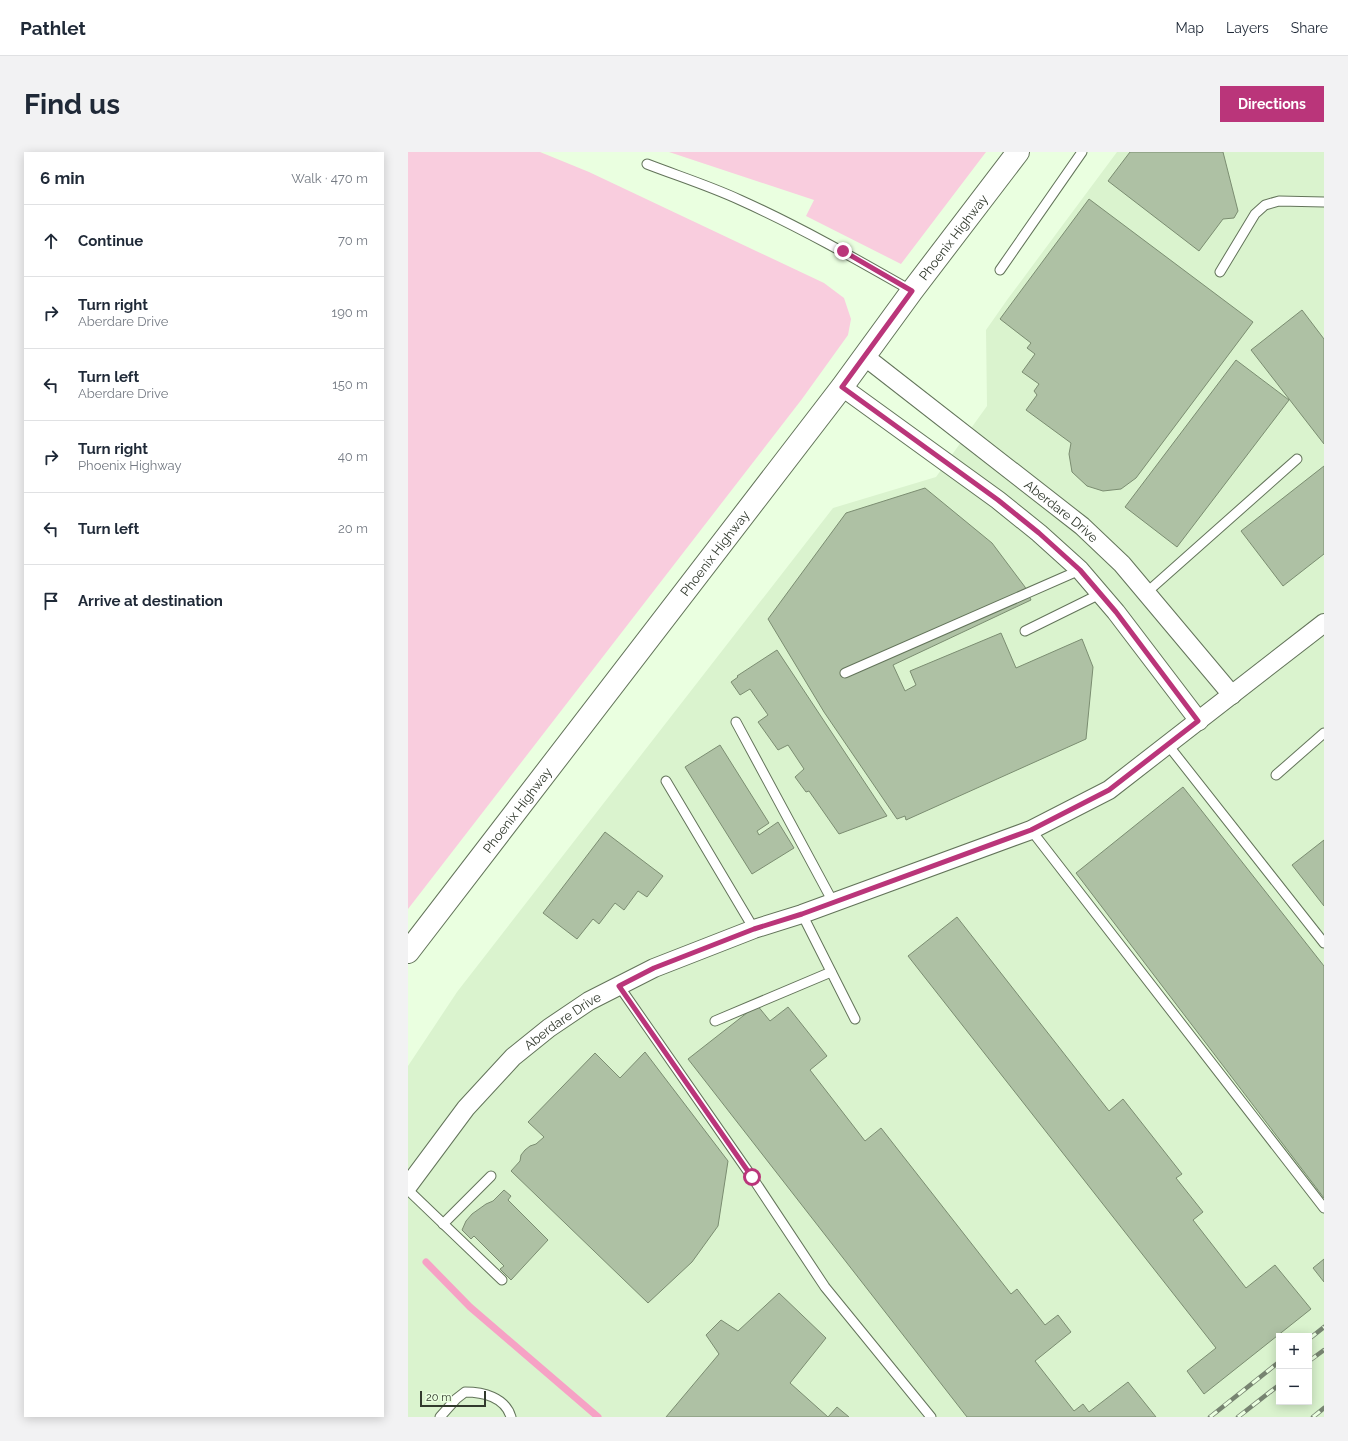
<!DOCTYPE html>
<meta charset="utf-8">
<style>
:root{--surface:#fff;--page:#f2f2f3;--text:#1f2937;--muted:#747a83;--line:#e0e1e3;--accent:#ba357a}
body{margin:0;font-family:Raleway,sans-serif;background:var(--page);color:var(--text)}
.controls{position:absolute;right:12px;bottom:12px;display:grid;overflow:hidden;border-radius:0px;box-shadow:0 2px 10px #0003}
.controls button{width:36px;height:36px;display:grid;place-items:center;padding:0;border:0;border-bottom:1px solid var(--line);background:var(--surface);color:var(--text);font:20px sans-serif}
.scale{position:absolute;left:12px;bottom:10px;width:66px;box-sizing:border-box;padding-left:4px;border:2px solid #31392d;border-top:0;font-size:11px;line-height:14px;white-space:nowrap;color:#31392d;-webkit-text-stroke:3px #eaffe0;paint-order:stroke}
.stop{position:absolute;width:12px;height:12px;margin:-9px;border:3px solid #ba357a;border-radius:50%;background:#fff}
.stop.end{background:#ba357a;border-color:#fff;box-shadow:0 1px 4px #0008}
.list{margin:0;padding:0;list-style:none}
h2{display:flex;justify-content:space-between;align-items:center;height:52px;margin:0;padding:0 16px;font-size:17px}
h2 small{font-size:13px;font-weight:400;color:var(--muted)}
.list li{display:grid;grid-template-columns:26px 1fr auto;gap:12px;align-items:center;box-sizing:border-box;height:72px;padding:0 16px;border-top:1px solid var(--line)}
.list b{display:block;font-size:15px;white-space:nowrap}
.list p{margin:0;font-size:13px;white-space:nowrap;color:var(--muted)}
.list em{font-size:13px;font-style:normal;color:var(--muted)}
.icon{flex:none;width:22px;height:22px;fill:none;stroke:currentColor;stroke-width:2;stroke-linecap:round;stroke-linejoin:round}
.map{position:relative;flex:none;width:916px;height:1265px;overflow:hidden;border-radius:0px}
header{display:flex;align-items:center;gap:24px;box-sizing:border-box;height:56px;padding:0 20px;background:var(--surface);border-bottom:1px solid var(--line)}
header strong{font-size:19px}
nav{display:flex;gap:22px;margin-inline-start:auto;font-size:14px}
.intro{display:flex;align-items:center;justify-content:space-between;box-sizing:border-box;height:96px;padding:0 24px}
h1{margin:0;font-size:28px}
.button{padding:10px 18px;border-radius:0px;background:var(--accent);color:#fff;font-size:14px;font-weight:700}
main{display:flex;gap:24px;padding:0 24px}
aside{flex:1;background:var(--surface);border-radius:0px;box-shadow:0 2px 10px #0003}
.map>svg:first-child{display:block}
.built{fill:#daf3ce;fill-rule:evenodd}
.green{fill:#f9cdde}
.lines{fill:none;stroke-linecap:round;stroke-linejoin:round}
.stream{stroke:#f6a2c5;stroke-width:7}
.building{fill:#aec1a4;stroke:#7b8d71}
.service-casing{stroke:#63745a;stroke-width:11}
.minor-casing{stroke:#63745a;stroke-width:20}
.secondary-casing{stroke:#63745a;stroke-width:24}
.service{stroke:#fff;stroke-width:9}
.minor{stroke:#fff;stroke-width:18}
.secondary{stroke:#fff;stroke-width:22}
.rail-casing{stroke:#778471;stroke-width:4.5}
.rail{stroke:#eaffe0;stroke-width:3;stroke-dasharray:9;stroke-linecap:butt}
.route{stroke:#ba357a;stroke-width:5}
.labels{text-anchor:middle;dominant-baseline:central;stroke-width:3.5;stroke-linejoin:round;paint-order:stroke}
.street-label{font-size:13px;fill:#31392d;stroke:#eaffe0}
</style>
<header>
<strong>Pathlet</strong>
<nav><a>Map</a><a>Layers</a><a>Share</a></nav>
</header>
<div class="intro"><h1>Find us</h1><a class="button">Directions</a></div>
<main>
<aside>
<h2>6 min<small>Walk · 470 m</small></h2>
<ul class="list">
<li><svg class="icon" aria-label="ahead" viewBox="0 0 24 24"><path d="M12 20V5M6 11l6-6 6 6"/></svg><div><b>Continue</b></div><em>70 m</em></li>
<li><svg class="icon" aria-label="right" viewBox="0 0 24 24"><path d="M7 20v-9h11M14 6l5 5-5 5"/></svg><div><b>Turn right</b><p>Aberdare Drive</p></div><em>190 m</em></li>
<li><svg class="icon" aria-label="left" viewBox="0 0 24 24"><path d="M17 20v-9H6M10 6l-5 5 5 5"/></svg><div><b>Turn left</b><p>Aberdare Drive</p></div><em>150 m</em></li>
<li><svg class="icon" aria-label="right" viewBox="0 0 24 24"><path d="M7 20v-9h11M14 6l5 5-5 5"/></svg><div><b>Turn right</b><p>Phoenix Highway</p></div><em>40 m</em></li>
<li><svg class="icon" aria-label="left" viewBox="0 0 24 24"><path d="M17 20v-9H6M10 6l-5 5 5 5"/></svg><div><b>Turn left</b></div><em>20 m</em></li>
<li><svg class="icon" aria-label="arrive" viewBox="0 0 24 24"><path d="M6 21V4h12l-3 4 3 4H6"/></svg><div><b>Arrive at destination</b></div></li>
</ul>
</aside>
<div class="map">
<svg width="916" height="1265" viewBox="0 0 916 1265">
<rect width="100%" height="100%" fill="#eaffe0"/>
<path class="built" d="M 709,0 L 916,0 L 916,1265 L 0,1265 L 0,914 L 49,840 L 425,356 L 528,325 L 579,254 L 578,178 L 599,148 ZM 871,1184 L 901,1184 L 901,1250 L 871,1250 Z"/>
<g class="green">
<polygon points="0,0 132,0 181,20 416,131 436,146 443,167 440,183 394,247 0,757"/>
<polygon points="261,0 578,0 493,112 398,64 406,48"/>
</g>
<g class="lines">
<polyline class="stream" points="18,1110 62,1155 190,1265"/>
</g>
<g class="building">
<polygon points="722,0 815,0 830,59 826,66 815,67 791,99 700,29"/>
<polygon points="681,47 845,170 728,326 713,337 695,339 679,334 664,320 661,302 663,291 618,258 629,243 626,239 631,232 614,220 627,202 619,196 623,191 592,167"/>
<polygon points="894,158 916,187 916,292 843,198"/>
<polygon points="828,208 881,248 769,395 717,355"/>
<polygon points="916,314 916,402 875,434 833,379"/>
<polygon points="517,336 584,391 617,435 623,448 485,513 497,539 508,533 502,519 593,481 608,516 674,487 685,515 678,587 498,668 497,664 489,667 416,560 360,467 438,361"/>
<polygon points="369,498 479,664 431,682 401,639 398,640 387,625 396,617 380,593 370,598 350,570 360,563 342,537 332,543 323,530 330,525 329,524"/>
<polygon points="312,593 361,671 349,679 351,683 370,670 386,696 344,722 277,615"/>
<polygon points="775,635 916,814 916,1046 668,721"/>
<polygon points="197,680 255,724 239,745 230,739 216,758 207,751 191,772 185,767 169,787 135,761"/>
<polygon points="916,688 916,754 884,713"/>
<polygon points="549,765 701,959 715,947 774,1022 768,1026 795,1060 785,1068 838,1136 867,1113 903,1157 796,1242 779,1219 808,1196 500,804"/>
<polygon points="349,853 362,869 380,855 419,904 402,918 457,989 473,976 603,1142 609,1137 637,1173 650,1163 663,1180 627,1209 666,1259 675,1252 681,1260 720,1230 748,1265 559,1265 280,907"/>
<polygon points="237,900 320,1009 310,1074 284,1110 240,1151 103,1019 112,1009 113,1003 117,998 122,994 128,992 136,985 120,970 187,901 212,926"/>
<polygon points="96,1038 103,1044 100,1048 140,1088 103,1128 92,1117 96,1114 66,1084 63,1087 54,1078 58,1069 64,1062 78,1052 85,1049"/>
<polygon points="916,1107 916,1130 905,1116"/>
<polygon points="371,1141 418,1186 382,1231 420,1265 429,1255 441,1265 258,1265 311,1202 298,1183 313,1168 330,1179"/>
</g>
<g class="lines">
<defs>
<g id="service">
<path d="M 239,12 C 270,24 302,34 332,48 C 392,75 448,107 504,139"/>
<polyline points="592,118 674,0"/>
<polyline points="812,120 847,62 857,53 871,49 916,50"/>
<polyline points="738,441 889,307"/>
<polyline points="617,479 692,442"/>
<polyline points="437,521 672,418"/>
<polyline points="328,570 425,750"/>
<polyline points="760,593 916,791"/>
<polyline points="868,623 916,581"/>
<polyline points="258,629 346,777"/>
<polyline points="623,678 916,1056"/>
<polyline points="394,762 447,867"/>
<polyline points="211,834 344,1025 417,1135 523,1265"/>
<polyline points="307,869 423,820"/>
<polyline points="0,1038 94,1128"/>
<polyline points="35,1072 83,1024"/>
<path d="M 32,1265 L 48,1247 L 57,1240 C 75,1240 97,1245 103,1265"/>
</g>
<g id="minor">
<path id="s1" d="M 456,204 L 674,374 L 714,412 L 824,543"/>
<polyline points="434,235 590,348 631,381 672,418 708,460 791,569"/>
<path id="s2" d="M 0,1034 L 58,956 L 105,905 L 141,876 L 181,849 L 246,816 L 346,777 L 394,762 L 623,678 L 701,638 L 916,471"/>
</g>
<g id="secondary">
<path id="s3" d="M 0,800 L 434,235 L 504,139 L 610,0"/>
</g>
</defs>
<use href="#service" class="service-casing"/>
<use href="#minor" class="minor-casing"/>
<use href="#secondary" class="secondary-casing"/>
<use href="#service" class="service"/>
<use href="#minor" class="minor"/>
<use href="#secondary" class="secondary"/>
<defs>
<g id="rail">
<polyline points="901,1187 916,1175"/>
<polyline points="901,1209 916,1198"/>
<polyline points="802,1265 871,1210"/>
<polyline points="830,1265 871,1233"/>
<polyline points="905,1265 916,1256"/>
</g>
</defs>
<use href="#rail" class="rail-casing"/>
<use href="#rail" class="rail"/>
</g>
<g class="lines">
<polyline class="route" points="344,1025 211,834 246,816 346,777 394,762 623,678 701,638 790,569 708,460 672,418 631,381 590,348 434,235 504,139 435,99"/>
</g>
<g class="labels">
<g class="street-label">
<text stroke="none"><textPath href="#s3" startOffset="899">Phoenix Highway</textPath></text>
<text stroke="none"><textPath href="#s1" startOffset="251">Aberdare Drive</textPath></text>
<text stroke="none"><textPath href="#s3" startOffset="503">Phoenix Highway</textPath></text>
<text stroke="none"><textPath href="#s3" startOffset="179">Phoenix Highway</textPath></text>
<text stroke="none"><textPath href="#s2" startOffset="228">Aberdare Drive</textPath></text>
</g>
</g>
</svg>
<div class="controls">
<button>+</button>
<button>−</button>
</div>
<div class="scale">20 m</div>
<div class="stop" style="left:344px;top:1025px"></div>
<div class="stop end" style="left:435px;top:99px"></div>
</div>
</main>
